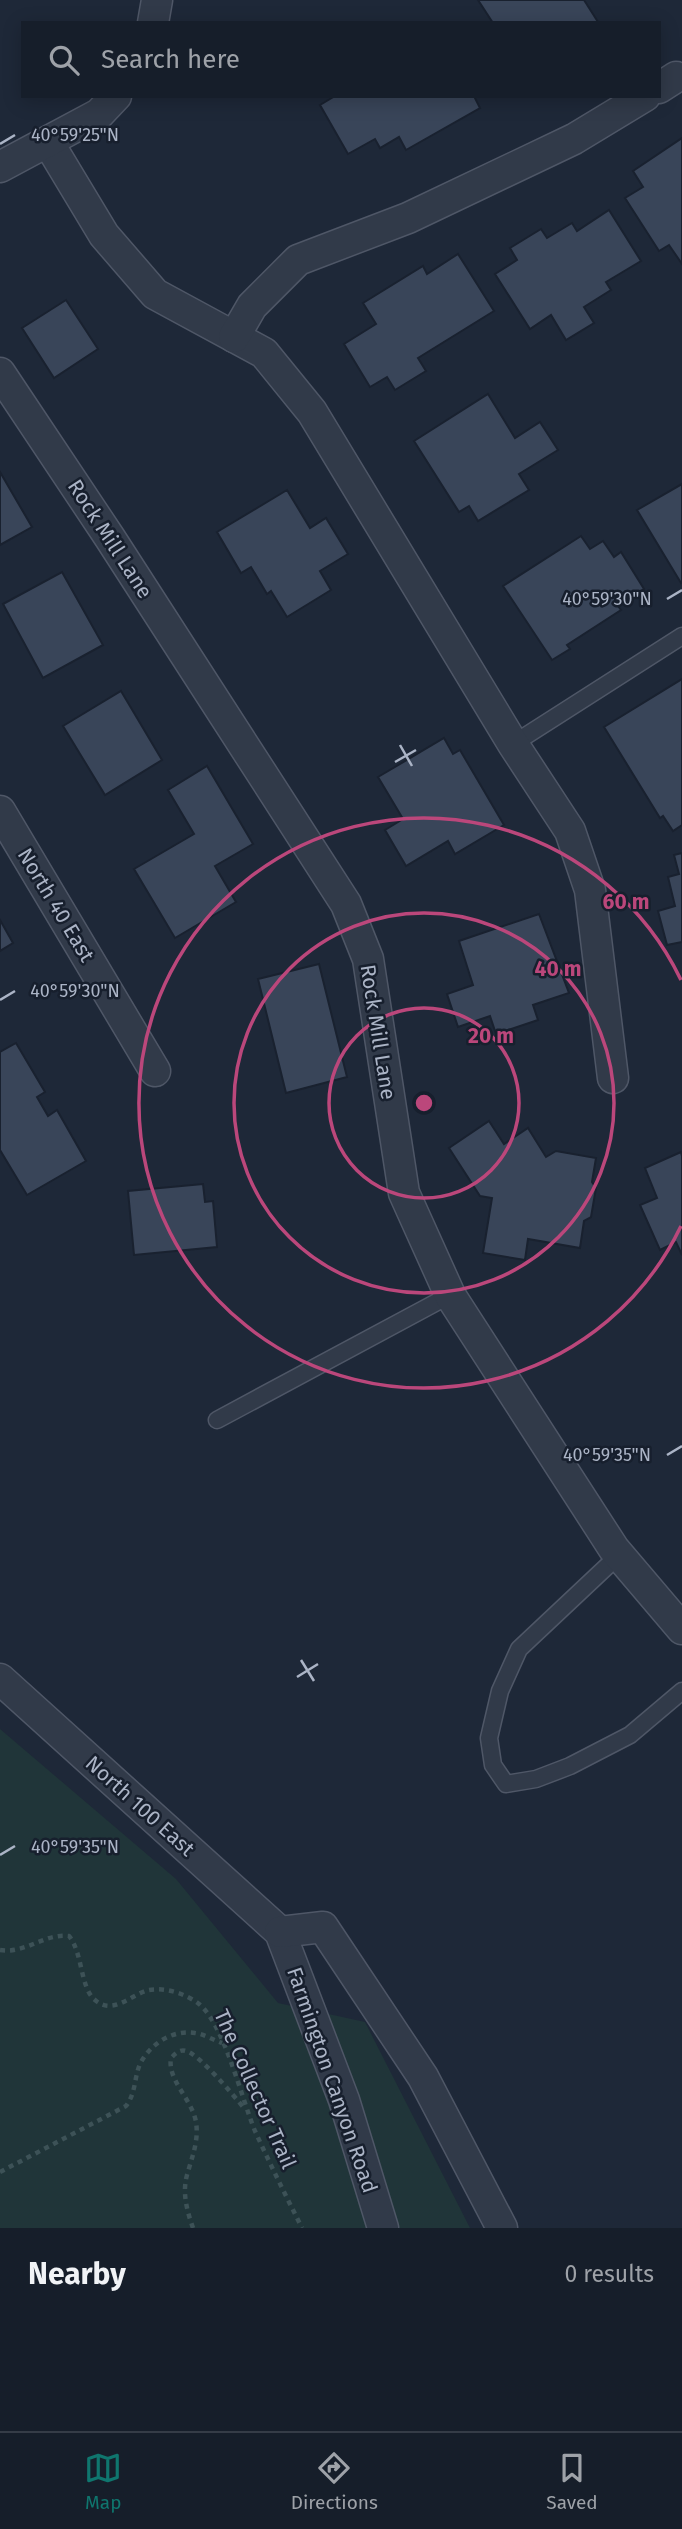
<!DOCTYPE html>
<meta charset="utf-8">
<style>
:root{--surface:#161e2a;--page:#1f2732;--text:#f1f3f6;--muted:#9ea2a8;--line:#353c47;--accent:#0f766e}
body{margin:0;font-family:"Fira Sans",sans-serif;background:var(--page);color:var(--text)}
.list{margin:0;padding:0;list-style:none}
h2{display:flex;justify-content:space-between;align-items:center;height:91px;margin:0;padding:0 28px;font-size:30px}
h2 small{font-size:23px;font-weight:400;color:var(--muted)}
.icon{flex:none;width:38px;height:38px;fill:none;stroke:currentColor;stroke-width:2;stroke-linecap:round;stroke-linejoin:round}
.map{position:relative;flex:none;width:682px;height:2228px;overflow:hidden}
.search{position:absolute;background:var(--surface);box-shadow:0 4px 18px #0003;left:21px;right:21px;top:21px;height:77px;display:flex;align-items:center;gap:18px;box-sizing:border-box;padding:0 24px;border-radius:0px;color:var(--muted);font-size:26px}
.sheet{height:203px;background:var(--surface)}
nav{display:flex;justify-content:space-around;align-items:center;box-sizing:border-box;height:98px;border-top:2px solid var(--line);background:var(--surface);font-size:19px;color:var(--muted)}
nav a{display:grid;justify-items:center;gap:4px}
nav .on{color:var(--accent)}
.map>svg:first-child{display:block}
.green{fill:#203539}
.building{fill:#394559;stroke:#19212f;stroke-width:2}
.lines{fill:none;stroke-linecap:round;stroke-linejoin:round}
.lane-casing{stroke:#4f5767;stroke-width:19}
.street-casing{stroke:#4f5767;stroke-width:33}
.path{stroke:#3d5257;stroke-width:4.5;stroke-dasharray:5 5;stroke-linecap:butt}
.lane{stroke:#313a49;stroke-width:16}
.street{stroke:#313a49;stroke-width:30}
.ticks{fill:none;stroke:#abb4c6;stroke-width:2.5}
.ring{fill:none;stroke:#bb477b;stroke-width:3.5}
.labels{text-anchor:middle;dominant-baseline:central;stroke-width:5;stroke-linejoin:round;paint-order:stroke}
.street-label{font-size:21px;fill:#abb4c6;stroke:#171f2d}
.ticks-label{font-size:18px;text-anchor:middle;fill:#abb4c6;stroke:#171f2d;stroke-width:5;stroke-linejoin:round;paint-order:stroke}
.centre{fill:#bb477b;stroke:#171f2d;stroke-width:3.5}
.ring-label{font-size:21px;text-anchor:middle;font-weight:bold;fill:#bb477b;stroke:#171f2d;stroke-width:5;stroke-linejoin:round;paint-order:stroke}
</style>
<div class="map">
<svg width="682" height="2228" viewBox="0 0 682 2228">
<rect width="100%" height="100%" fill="#1e2838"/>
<polygon class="green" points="0,1729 176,1879 278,2003 365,2022 470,2228 0,2228"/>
<g class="building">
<polygon points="478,0 584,0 598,22 493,23"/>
<polygon points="335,96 474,96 480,108 406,150 399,137 380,148 375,139 348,154 320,105"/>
<polygon points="682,138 682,264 669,245 659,251 625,198 643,187 633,171"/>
<polygon points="609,210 641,261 606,282 611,290 584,307 594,323 566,340 551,315 530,329 495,274 517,260 510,248 541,229 547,238 572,223 577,231"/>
<polygon points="458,254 494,311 418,358 426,371 395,390 387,377 370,387 344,344 376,324 363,303 423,266 427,274"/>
<polygon points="66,300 98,349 54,378 22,328"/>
<polygon points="488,394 515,438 540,422 558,450 519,474 529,490 478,521 469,506 459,512 414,441"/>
<polygon points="0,472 32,527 0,545"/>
<polygon points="682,484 682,582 681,583 637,510"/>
<polygon points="287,490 310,528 326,518 348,554 320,571 331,590 287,617 271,591 267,594 251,567 241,573 217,532"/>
<polygon points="581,536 590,549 603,541 614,557 621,552 644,589 618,606 621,610 567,645 570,649 552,660 503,586"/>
<polygon points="62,572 103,645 43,678 3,604"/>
<polygon points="682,679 682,825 673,831 663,816 660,818 604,727"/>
<polygon points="121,691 162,760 105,795 63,726"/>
<polygon points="444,738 453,754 460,750 504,825 455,854 448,841 406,866 385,830 403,819 378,777"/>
<polygon points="207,766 253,844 215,866 236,902 175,938 134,869 194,834 168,790"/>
<polygon points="682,853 682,942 667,945 658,911 675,906 668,877 679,874 674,855"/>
<polygon points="539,914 569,993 533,1005 538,1020 496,1034 490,1016 458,1027 447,994 473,985 459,941"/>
<polygon points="0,920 13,943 0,951"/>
<polygon points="319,964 347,1077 286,1093 258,979"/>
<polygon points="16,1043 45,1092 37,1097 48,1116 57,1110 86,1161 27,1195 0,1150 0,1052"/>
<polygon points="489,1121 504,1144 528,1128 546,1157 556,1151 596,1158 592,1182 596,1188 591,1217 584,1221 580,1248 528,1239 525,1260 483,1253 492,1198 480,1196 449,1148"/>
<polygon points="681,1152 682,1156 682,1255 676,1242 660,1250 640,1205 657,1198 645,1168"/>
<polygon points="203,1184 205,1202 213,1201 217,1247 134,1255 128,1191"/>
</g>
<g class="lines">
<defs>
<g id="lane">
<polyline points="513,744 682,636"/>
<polyline points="217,1420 450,1295"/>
<polyline points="619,1555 519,1649 500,1691 489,1738 493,1765 506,1784 536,1779 570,1766 630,1735 682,1691"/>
</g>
<g id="street">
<polyline points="153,23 157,0"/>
<polyline points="659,88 676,77"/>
<polyline points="48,142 104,235 155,294 264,353 312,412 513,744 570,831 590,890 613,1078"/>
<polyline points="0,167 99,114 116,96"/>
<polyline points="234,337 252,306 298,260 408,218 574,139 645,96"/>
<polyline points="0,373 110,538 346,904 368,959 404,1193 450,1295 614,1549 682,1629"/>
<polyline points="0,811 155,1071"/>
<polyline points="0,1679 280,1932 344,2100 383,2228"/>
<polyline points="280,1932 323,1927 423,2077 502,2228"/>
</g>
</defs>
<use href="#lane" class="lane-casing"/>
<use href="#street" class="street-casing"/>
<g class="path">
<path d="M 0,1950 C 26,1954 44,1933 69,1936 C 83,1953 80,1988 95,2000 C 114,2016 131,1994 149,1990 C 166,1987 186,1994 199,2004 C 224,2024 242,2100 255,2131 C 270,2164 286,2196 302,2228"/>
<path d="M 0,2172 L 126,2106 C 136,2093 134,2078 140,2064 C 150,2044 173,2029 195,2033 C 204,2034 213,2040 222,2043"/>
<path d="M 193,2228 C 187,2211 182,2193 187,2175 C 192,2157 199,2141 196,2122 C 192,2099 167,2080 171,2058 C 176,2053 180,2049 186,2051 C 199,2054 234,2096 244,2108"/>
</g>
<use href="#lane" class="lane"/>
<use href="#street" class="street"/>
</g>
<path class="ticks" d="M 0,144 L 15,135M 667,599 L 682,590M 400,745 L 412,766M 395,762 L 416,750M 0,1000 L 15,991M 667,1455 L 682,1446M 301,1660 L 314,1681M 297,1677 L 318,1664M 0,1855 L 15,1846"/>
<g class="ring">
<circle cx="424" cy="1103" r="95"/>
<circle cx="424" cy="1103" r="190"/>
<path d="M681 1226A285 285 0 1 1 681 980"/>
</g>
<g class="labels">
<g class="street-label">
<text transform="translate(110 539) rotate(57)">Rock Mill Lane</text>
<text transform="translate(56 905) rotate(59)">North 40 East</text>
<text transform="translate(378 1032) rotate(81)">Rock Mill Lane</text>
<text transform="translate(140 1806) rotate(42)">North 100 East</text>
<text transform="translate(332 2080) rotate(71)">Farmington Canyon Road</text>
<text transform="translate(255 2089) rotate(66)">The Collector Trail</text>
</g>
</g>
<g class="ticks-label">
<text x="75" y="141">40°59'25"N</text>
<text x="607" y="605">40°59'30"N</text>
<text x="75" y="997">40°59'30"N</text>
<text x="607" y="1461">40°59'35"N</text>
<text x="75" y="1853">40°59'35"N</text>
</g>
<circle cx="424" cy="1103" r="10" class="centre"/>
<g class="ring-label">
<text x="626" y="909">60 m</text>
<text x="558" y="976">40 m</text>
<text x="491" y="1043">20 m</text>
</g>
</svg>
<div class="search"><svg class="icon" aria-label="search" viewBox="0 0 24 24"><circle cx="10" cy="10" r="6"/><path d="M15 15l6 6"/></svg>Search here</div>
</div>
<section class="sheet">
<h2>Nearby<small>0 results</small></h2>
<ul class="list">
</ul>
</section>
<nav>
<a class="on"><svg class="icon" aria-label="map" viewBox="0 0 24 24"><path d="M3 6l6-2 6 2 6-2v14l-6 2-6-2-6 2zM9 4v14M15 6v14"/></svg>Map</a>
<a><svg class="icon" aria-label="directions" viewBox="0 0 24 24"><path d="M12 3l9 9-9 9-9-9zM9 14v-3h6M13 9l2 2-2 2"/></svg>Directions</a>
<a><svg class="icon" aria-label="saved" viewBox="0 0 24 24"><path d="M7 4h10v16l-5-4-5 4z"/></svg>Saved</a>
</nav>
